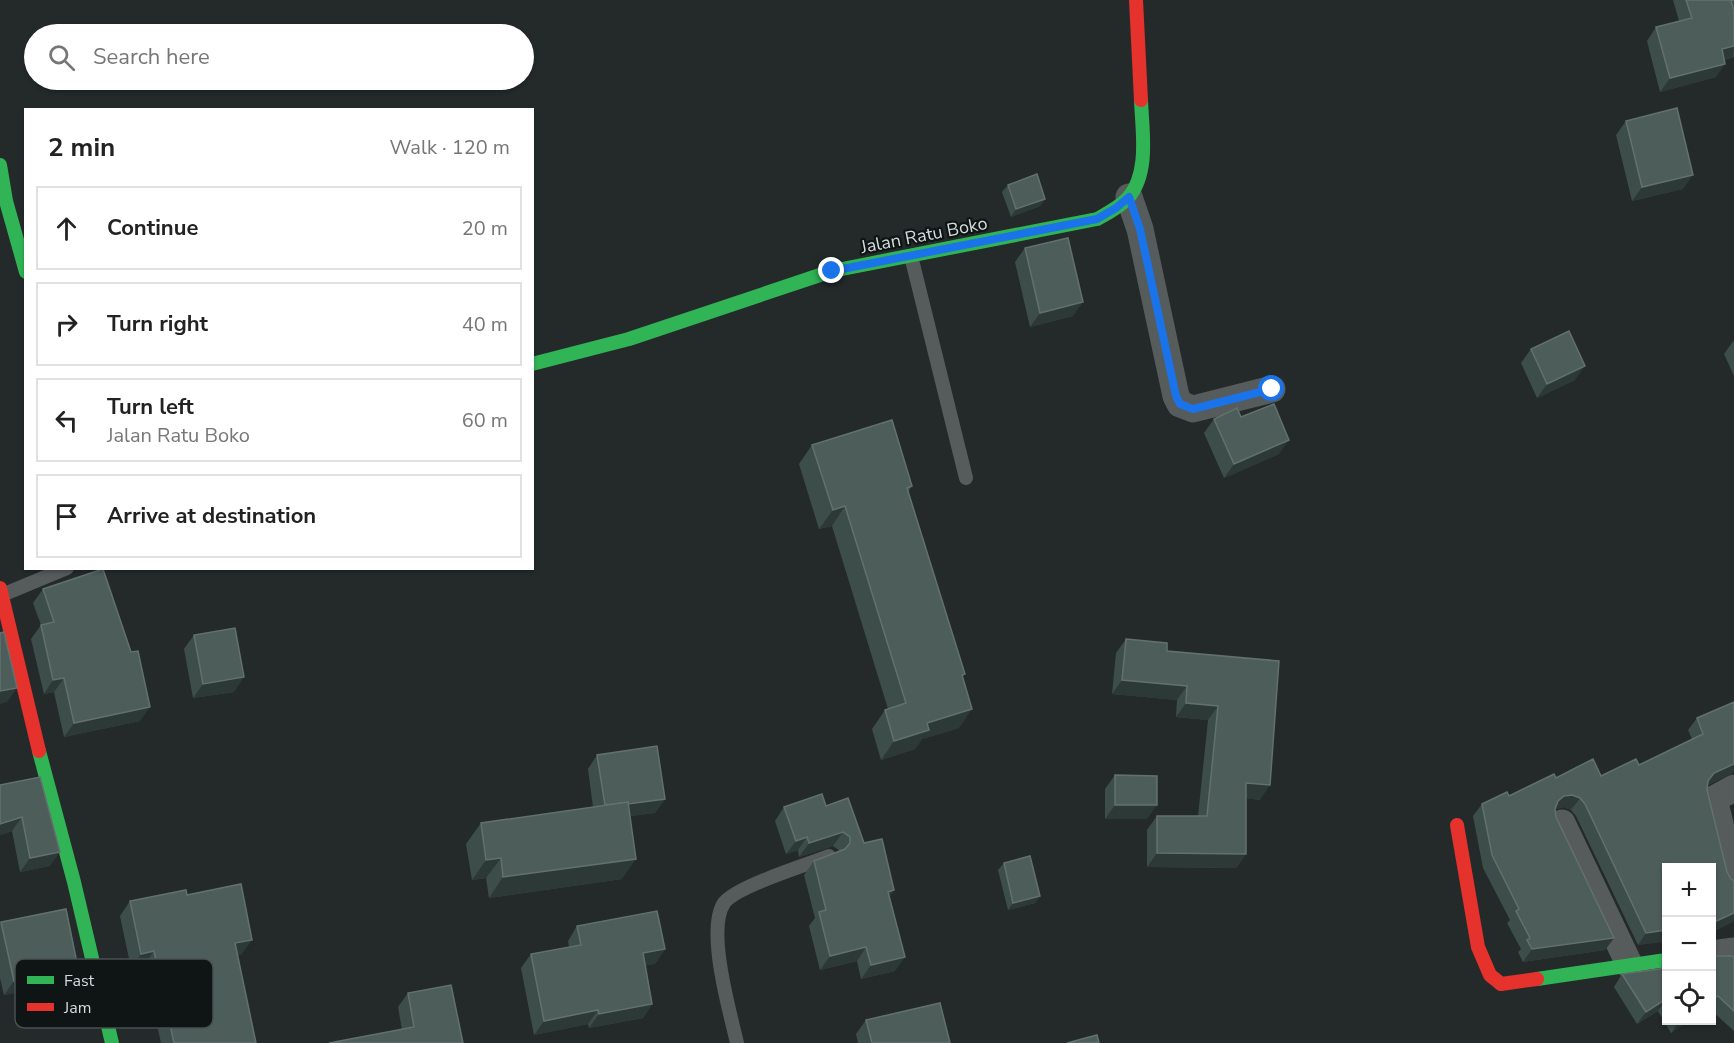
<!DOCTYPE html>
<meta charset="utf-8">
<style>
:root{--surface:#fff;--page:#f2f2f2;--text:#222;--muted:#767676;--line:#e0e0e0}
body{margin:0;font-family:"Nunito Sans",sans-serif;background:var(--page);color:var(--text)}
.controls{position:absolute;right:18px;bottom:18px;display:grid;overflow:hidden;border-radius:0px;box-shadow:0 2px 4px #0004}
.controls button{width:54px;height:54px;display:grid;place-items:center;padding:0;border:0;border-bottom:2px solid var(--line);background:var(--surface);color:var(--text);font:30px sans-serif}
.stop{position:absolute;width:18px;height:18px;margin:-14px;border:4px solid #1a73e8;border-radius:50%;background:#fff}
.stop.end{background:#1a73e8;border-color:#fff;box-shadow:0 2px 6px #0008}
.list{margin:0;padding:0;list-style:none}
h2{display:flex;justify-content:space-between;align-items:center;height:78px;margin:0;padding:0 24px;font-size:26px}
h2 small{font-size:20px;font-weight:400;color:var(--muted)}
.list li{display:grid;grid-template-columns:39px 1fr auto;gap:18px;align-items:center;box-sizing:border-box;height:84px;margin:0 12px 12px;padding:0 12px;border:2px solid var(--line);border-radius:0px}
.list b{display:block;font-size:22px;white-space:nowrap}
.list p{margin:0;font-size:20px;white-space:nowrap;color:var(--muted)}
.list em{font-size:20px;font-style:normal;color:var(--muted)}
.icon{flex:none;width:33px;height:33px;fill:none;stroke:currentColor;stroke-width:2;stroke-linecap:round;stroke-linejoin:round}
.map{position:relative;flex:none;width:1734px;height:1043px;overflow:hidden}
.search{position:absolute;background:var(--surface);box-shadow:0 2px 4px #0004;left:24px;top:24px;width:510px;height:66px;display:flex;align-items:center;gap:15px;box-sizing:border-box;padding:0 21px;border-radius:33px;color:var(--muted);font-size:22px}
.panel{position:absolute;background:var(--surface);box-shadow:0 2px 4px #0004;left:24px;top:108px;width:510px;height:462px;border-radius:0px}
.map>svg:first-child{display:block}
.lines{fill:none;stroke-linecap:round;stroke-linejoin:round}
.lane{stroke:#565b5c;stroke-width:14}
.street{stroke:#565b5c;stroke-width:27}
.fast{stroke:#30b455;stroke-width:14}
.jam{stroke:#e5322d;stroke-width:14}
.wall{fill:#3d4e4a}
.shaded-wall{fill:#2c3937}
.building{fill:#4d5d5a;stroke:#62716e;stroke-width:1.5}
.route{stroke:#1a73e8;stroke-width:8}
.labels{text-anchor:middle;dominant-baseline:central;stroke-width:4.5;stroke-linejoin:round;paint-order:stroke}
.street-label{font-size:18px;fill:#d3dbdc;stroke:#0f1515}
.key{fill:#0f1515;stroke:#4a5051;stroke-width:1.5}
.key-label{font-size:16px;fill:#d3dbdc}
</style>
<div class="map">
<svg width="1734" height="1043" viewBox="0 0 1734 1043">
<rect width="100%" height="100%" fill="#242a2a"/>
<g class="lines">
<g class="lane">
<polyline points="911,256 966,478"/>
<polyline points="2,595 67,568"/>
<path d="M 737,1043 C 730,1012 706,930 724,903 C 737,886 807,865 829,856"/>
</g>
<g class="street">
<polyline points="1129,197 1140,229 1176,396 1180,404 1193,409 1272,389"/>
<polyline points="1734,788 1714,799 1734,881"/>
<polyline points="1562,823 1630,966"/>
<polyline points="1712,954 1734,951"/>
</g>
<g class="fast">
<polyline points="0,165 6,201 26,272"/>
<path d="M 532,364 L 629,339 L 832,271 L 1097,219 C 1108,213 1120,207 1128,198 C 1150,173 1142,130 1141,100"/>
<polyline points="39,751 74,882 112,1043"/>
<polyline points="1537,979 1666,960"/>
</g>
<g class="jam">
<polyline points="1136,0 1141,100"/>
<polyline points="0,588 39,751"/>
<polyline points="1457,825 1478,947 1490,975 1501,984 1537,979"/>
</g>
</g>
<g class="wall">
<polygon points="1673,0 1734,0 1734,57 1724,60 1716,77 1660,92 1647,41 1656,27 1679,21"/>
<polygon points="1626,121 1683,189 1632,201 1616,135"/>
<polygon points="1008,185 1045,199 1040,206 1011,217 1002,192"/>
<polygon points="1025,248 1073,316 1030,327 1015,262"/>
<polygon points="1734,340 1734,376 1724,354"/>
<polygon points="1531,349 1575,380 1537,398 1521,363"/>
<polygon points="1241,417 1279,454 1224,478 1204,433 1214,419"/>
<polygon points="812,445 912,486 908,492 965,674 962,677 959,728 922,739 915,749 881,760 872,729 885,710 888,709 832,526 819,529 799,464"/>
<polygon points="43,589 140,721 64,737 54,692 44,694 31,639 41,625 33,603"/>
<polygon points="194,635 234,692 193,698 184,649"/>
<polygon points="1126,639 1167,651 1279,661 1260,800 1246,798 1246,854 1236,868 1147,867 1147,830 1157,816 1198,816 1208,720 1176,717 1177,700 1112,694 1116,653"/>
<polygon points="1734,702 1734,772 1708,785 1707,790 1727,872 1731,879 1734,881 1734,921 1712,932 1712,867 1663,941 1638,945 1576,816 1571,810 1564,807 1556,809 1556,817 1614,938 1605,950 1523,962 1518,952 1521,949 1507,923 1510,920 1483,868 1473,816 1482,804 1509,796 1556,778 1601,776 1639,765 1692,739 1688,730 1697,718"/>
<polygon points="597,755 665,799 655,813 630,816 622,879 489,898 486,878 472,880 466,844 481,823 593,807 588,769"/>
<polygon points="1115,775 1147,819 1105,819 1105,789"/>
<polygon points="40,777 50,866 20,872 12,831 0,835 0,785"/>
<polygon points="826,806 864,843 894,890 889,897 895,971 861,979 857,961 820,970 809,926 815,918 804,875 814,861 840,851 833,846 799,857 798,850 786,854 775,821 784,807"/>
<polygon points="1004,863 1040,896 1035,903 1008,910 998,870"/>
<polygon points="187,895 242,954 237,955 256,1043 161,1043 144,965 131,968 120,916 130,901"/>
<polygon points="1,922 78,968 68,982 4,995 0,978 0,924"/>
<polygon points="577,926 665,949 655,964 645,965 652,1004 643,1018 589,1028 588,1024 534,1035 521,968 531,954 569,947 568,941"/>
<polygon points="1712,954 1715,956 1734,957 1734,1031 1712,1011"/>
<polygon points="1666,968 1666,1020 1690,1020 1671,1033 1658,1011 1637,1024 1614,987 1622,974"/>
<polygon points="408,993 463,1043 402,1030 398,1007"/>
<polygon points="866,1020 950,1043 858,1043 856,1034"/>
</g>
<g class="shaded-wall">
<polygon points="1734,46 1733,57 1712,63 1722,49"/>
<polygon points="1725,64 1716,77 1660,92 1670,78"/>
<polygon points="1693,175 1683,189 1632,201 1642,187"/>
<polygon points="1045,199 1040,206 1011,217 1016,209"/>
<polygon points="1083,302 1073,316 1030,327 1040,313"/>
<polygon points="1585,366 1575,380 1537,398 1547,384"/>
<polygon points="1289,440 1279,454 1224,478 1234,464"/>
<polygon points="845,506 832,526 819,529 833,510"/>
<polygon points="244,677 234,692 193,698 203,684"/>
<polygon points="64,678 54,692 44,694 53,680"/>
<polygon points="1122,680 1187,686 1177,700 1112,694"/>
<polygon points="17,688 7,702 0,704 0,691"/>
<polygon points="1186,703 1218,706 1208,720 1176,717"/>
<polygon points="150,707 140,721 64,737 74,723"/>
<polygon points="972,709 959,728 922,739 915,749 881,760 894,741 927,723"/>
<polygon points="1734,764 1734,772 1706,786 1708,781 1714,773"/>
<polygon points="1246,783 1270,785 1260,800 1236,797"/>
<polygon points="1572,795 1580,798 1571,810 1564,807 1556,809 1549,814 1558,801 1564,796"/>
<polygon points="665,799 655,813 596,821 606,807"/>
<polygon points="1115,805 1157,805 1147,819 1105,819"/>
<polygon points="22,817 12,831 0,835 0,824"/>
<polygon points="843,832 833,846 799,857 809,843"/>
<polygon points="807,837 798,850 786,854 796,841"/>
<polygon points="60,852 50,866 20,872 30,858"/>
<polygon points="1157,853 1246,854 1236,868 1147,867"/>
<polygon points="501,858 486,878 472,880 486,860"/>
<polygon points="636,859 622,879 489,898 503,877"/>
<polygon points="894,890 885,904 888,892"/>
<polygon points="1040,896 1035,903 1008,910 1013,903"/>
<polygon points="1734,913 1734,921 1712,932 1712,923"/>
<polygon points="1666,930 1666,942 1638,945 1646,933"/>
<polygon points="1614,938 1605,950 1523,962 1532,949"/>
<polygon points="252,940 242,954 225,958 235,943"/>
<polygon points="866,947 857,961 820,970 830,956"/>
<polygon points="665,949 655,964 633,968 643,953"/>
<polygon points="154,951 144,965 131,968 141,954"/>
<polygon points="905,957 895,971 861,979 871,965"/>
<polygon points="78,968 68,982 4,995 14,981"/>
<polygon points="1718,996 1712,1005 1712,1000"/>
<polygon points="1666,999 1658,1011 1637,1024 1646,1012"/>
<polygon points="652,1004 643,1018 589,1028 599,1014"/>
<polygon points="598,1010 588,1024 534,1035 544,1021"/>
<polygon points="1680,1020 1690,1020 1671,1033"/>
</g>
<g class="building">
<polygon points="1686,0 1734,0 1731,1 1734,10 1734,46 1722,49 1725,64 1670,78 1656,27 1692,18"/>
<polygon points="1677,108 1693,175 1642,187 1626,121"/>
<polygon points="1037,174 1045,199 1016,209 1008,185"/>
<polygon points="1068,238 1083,302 1040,313 1025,248"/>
<polygon points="1569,331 1585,366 1547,384 1531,349"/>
<polygon points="1274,404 1289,440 1234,464 1214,419 1237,408 1241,417"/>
<polygon points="892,420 912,486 907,488 965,674 962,675 972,709 927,723 929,730 894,741 885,710 906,703 845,506 833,510 812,445"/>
<polygon points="103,569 131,652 138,651 150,707 74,723 64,678 53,680 41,625 54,622 43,589"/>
<polygon points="235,628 244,677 203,684 194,635"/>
<polygon points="4,632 17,688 0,691 0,633"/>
<polygon points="1126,639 1167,643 1167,651 1279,661 1270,785 1246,783 1246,854 1157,853 1157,816 1207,816 1218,706 1186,703 1187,686 1122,680"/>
<polygon points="1734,702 1734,764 1714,773 1708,781 1707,790 1727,872 1731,879 1734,881 1734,913 1712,923 1712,867 1666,867 1666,930 1646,933 1585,804 1580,798 1572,795 1564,796 1558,801 1555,809 1556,817 1614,938 1532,949 1527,940 1530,938 1516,911 1519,909 1492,855 1482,804 1507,792 1509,796 1554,774 1556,778 1593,759 1601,776 1636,759 1639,765 1703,734 1697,718"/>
<polygon points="657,746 665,799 628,804 628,802 605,805 597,755"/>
<polygon points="1115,775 1157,776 1157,805 1115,805"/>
<polygon points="40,777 60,852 30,858 22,817 0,824 0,785"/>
<polygon points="822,794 826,806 848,798 864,843 882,839 894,890 888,892 905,957 871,965 866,947 830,956 819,912 826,910 814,861 845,849 850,843 850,837 843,832 809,843 807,837 796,841 784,807"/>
<polygon points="628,802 636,859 503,877 501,858 486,860 481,823"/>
<polygon points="1030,856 1040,896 1013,903 1004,863"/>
<polygon points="241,884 252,940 235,943 256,1043 174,1043 154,951 141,954 130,901 186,890 187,895"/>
<polygon points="66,909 78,968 14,981 1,922"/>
<polygon points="657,911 665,949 643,953 652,1004 599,1014 598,1010 544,1021 531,954 581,945 577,926"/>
<polygon points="1712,954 1715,956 1732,956 1734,957 1734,1011 1718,996 1712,1000"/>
<polygon points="1666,968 1666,999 1646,1012 1622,974"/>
<polygon points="451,985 463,1043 329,1043 414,1027 408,993"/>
<polygon points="940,1003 950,1043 872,1043 866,1020"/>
<polygon points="1097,1035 1099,1043 1067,1043"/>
</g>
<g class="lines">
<polyline class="route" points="832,271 1097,219 1116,208 1129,197 1140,229 1176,396 1180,404 1193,409 1272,389"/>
</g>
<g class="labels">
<g class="street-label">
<text transform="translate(924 235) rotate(-11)">Jalan Ratu Boko</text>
</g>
</g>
<rect x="15" y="959" width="198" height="69" rx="9" class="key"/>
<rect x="27" y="976" width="27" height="8" fill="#30b455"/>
<rect x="27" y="1003" width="27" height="8" fill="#e5322d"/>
<g class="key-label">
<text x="64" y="986">Fast</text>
<text x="64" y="1013">Jam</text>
</g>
</svg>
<div class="controls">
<button>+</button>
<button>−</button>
<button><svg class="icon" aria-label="locate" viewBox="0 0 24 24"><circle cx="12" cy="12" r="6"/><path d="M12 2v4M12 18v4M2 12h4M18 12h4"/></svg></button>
</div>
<div class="stop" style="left:1272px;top:389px"></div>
<div class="stop end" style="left:832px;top:271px"></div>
<div class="search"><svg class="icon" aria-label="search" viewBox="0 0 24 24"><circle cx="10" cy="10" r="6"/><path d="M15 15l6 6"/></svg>Search here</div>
<section class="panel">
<h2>2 min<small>Walk · 120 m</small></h2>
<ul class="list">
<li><svg class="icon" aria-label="ahead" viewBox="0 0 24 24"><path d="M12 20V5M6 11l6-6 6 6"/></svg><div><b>Continue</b></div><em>20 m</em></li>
<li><svg class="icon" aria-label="right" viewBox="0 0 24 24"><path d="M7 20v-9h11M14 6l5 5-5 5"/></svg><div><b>Turn right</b></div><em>40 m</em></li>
<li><svg class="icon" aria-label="left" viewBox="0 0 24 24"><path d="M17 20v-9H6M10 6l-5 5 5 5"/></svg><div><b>Turn left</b><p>Jalan Ratu Boko</p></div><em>60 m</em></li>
<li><svg class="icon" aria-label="arrive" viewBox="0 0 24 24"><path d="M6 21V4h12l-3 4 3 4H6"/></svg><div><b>Arrive at destination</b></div></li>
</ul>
</section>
</div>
